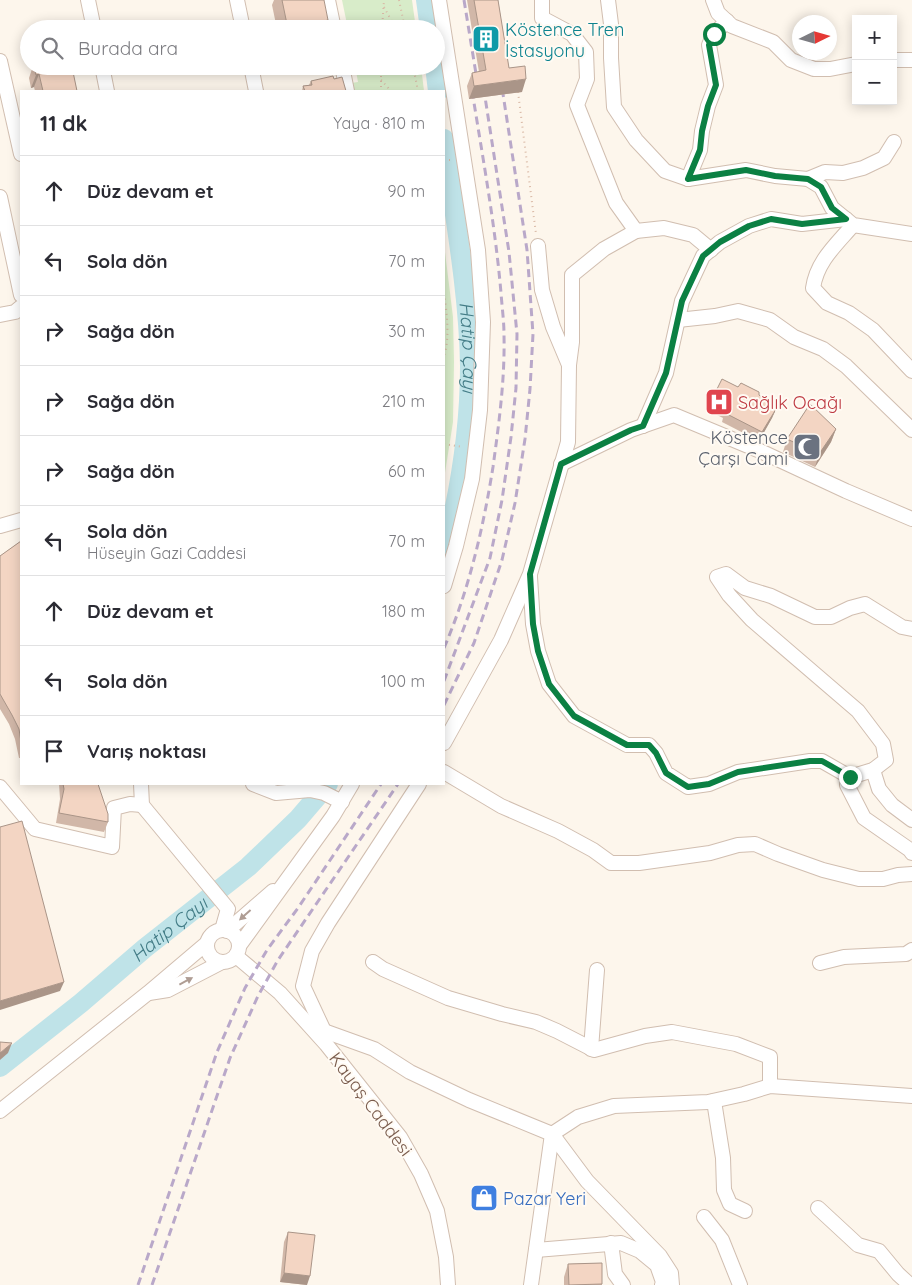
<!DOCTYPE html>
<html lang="tr">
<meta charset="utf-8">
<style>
:root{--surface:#fff;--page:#f7f7f7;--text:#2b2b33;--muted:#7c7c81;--line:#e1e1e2}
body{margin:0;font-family:Quicksand,sans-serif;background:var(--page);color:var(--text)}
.controls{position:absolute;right:15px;top:15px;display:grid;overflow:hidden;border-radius:0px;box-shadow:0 2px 12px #0003}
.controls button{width:45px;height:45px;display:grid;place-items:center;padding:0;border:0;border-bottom:1px solid var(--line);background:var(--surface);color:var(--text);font:25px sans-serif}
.compass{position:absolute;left:792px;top:15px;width:45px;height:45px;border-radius:50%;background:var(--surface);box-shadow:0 2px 12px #0003;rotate:85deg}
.stop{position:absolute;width:15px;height:15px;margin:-11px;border:4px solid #0b8043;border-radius:50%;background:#fff}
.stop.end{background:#0b8043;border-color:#fff;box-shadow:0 1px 5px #0008}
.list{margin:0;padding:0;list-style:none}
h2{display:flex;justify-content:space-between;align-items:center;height:65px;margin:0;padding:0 20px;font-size:21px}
h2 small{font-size:16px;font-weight:400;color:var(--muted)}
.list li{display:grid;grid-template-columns:32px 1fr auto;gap:15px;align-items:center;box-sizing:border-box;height:70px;padding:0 20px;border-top:1px solid var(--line)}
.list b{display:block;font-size:19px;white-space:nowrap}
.list p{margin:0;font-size:16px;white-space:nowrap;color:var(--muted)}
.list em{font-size:16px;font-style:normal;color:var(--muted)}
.icon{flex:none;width:28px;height:28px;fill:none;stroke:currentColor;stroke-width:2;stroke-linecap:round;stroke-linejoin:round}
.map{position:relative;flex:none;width:912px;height:1285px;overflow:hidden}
.search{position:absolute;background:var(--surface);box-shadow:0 2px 12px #0003;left:20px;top:20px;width:425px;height:55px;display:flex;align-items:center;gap:12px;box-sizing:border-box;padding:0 18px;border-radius:28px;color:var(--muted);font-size:19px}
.panel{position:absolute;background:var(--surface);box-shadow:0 2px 12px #0003;left:20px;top:90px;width:425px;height:695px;border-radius:0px}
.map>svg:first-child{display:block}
.green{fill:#d8ecc9}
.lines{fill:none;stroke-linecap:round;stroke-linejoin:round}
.river{stroke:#bfe3e8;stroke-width:20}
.minor-casing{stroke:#d1beb0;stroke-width:16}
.path{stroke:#d9b8a5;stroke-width:2;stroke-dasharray:1 4;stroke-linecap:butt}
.minor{stroke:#fff;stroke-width:14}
.rail{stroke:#b9a8c9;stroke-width:3;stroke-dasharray:8 5;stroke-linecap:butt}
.wall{fill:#d1b7a8}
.shaded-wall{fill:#aa9588}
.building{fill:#f3d5c3;stroke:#aa9588}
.oneway{fill:#af9d94}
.route{stroke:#0b8043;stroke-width:6}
.labels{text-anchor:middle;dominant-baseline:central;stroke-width:4;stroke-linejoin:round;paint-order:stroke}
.culture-label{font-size:18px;fill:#0d838f;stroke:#fffaf3;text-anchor:start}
.health-label{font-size:18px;fill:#be3a42;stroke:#fffaf3;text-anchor:start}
.worship-label{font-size:18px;fill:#5b616d;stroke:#fffaf3;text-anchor:end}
.street-label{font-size:18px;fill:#7a5c4d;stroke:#fffaf3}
.shop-label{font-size:18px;fill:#366cbe;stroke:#fffaf3;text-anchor:start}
.water-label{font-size:19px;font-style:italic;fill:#437c86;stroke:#fffaf3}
</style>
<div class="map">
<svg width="912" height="1285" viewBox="0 0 912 1285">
<rect width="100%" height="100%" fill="#fdf6ec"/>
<g class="green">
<polygon points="342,0 412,0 416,29 348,29"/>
<polygon points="355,66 421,66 424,91 353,91 351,83 358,82"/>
<polygon points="444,244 453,317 454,362 453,422 444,479"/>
</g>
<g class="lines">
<g class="river">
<polyline points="426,0 430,29"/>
<polyline points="435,66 438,91"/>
<path id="s1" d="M 444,139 C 454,212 469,293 470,366 C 470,430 460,492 444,554"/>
<path id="s2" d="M 0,1067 L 81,1003 L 145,948 L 248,867 L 298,819 L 328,784"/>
</g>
<defs>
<g id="minor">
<polyline points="88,0 94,29"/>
<polyline points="237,0 243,29"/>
<polyline points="328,0 334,29"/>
<polyline points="439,0 478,250 483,322 480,410 472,479 456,546 444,586"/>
<polyline points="542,0 542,18 572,34 586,52 587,79 577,105 616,203 636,231 664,228 693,235 711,250"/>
<polyline points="608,0 611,24 611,58 614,107 636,140 665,171 688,179 746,170 775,176 808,179 821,187 832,208 853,225 912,234"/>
<polyline points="713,0 718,13 732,26 773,42 791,60 814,69 830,69 856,64"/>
<polyline points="893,60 912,60"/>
<polyline points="0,61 21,154"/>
<polyline points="102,66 107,91"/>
<polyline points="251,66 256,91"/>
<polyline points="342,66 347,91"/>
<polyline points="688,179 700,150 702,131 708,106 716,85 709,45 714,34 727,21"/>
<polyline points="808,179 825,172 843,173 863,168 884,158 894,142"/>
<polyline points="0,197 21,295"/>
<path d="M 853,225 C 836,245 817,261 813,288 L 827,303 L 849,313 L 873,330 L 912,371"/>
<polyline points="0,315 15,312 21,307"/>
<polyline points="678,320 715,316 738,311 770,320 794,337 823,349 846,366 912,430"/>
<polyline points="569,365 572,342 572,275 604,249 636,231"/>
<polyline points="643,426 666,373 682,301 703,256 720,242 749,226 771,219 802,224 846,219"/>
<polyline points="561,464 631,430 674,415 758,450 846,491 912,519"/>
<polyline points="0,526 21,520"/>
<polyline points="530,577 533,624 538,651 549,684 574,716 627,745 649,745 656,753 666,773 688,787 709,784 738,772 810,761 822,761 850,777"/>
<polyline points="912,629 902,627 865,604 850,608 831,617 815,617 771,596 745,588 726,574 717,577 729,595 752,620 858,711 883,744 886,760 873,770 850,777 847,785 864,818 910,850 912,853"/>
<polyline points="444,743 501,640 530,574 568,442 569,365 553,327 542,290 538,246"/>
<polyline points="873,770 879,789 892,805 912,820"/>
<polyline points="444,772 501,806 558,831 593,850 611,863 639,863 710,853 738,845 755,844 778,854 823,870 859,879 883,879 898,875 912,874"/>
<polyline points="141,784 142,805 228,909 222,930"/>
<polyline points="253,784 276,793 310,790 324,793 342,802"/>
<polyline points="0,787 35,829 112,847 114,808 130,804 142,805"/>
<circle cx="223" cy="946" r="16"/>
<polyline points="227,931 273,891"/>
<polyline points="239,946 333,816 352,784"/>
<polyline points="236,956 280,993 326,1044 400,1137 421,1174 437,1211 446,1257 448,1285"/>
<polyline points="373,962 383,969 448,998 502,1014 536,1022 557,1031 594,1050 645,1036 672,1032 736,1044 770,1057 770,1086"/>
<polyline points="820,963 844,957 906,954 912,950"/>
<polyline points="149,993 168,990 222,962"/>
<polyline points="324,1031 374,1049 410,1072 469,1100 552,1134 587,1181 660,1256 671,1273 672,1285"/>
<polyline points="325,1038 324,1031 303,986 312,951 328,923 419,784"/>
<polyline points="591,1049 597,970"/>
<polyline points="714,1101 723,1158 724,1190 730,1204 745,1211"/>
<polyline points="0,1111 148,993 207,943"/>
<polyline points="552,1134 578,1117 614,1106 708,1102 744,1094 770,1086 912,1096"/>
<polyline points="818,1208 858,1245 879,1251 898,1274 910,1285"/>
<polyline points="704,1217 722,1240 740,1285"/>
<polyline points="611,1243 615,1274 623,1285"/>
<polyline points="536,1250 621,1243 640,1251 657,1265 663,1282 662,1285"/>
<polyline points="531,1285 552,1134"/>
</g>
</defs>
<use href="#minor" class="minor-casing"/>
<g class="path">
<polyline points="399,0 405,29"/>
<polyline points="384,7 396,29"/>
<polyline points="382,29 384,0"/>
<polyline points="381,66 381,91"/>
<polyline points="413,66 418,91"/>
<polyline points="381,80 391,91"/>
<polyline points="518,92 536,234"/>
<polyline points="444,160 451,160"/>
<path d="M 444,294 C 447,313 450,338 444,356"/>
<polyline points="444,444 463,447"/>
</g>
<use href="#minor" class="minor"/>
<g class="rail">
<polyline points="464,0 478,86"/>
<path d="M 444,648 C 469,590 483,529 493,467 C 499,423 505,379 504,335 C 504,321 502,307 501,293 C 495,223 482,154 471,84"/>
<polyline points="444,681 490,558 502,500 511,437 516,388 517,334 509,252 483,84"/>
<polyline points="444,705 474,643 502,560 515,503 525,439 530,389 533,334 527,250 501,81"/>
<polyline points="138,1285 217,1052 245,988 267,950 298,908 381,784"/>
<polyline points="152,1285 230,1058 258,996 278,960 398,784"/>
</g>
</g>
<g class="wall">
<polygon points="274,0 324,0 325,29 277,29 272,5"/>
<polygon points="467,0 498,0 509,68 522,92 469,99 467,86 472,73 479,72"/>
<polygon points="33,66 74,66 72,70 77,91 35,91 34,87 31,88 29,78"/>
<polygon points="334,79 346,91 302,91 303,86 309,85 311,81"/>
<polygon points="738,387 759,395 776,409 772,418 759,441 722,422 723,418 707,410 711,401"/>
<polygon points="836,429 831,442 815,467 783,452 787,439"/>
<polygon points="21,541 21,758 19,758 15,739 9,724 0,709 0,556"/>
<polygon points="59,784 98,784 108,822 104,832 56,823 60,799"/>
<polygon points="288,1232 307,1285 280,1282 284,1242"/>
<polygon points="602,1263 602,1285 564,1285 564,1277 568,1264"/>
</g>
<g class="shaded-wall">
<polygon points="328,20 325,29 307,29 320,22"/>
<polygon points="39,74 34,87 31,88 36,75"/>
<polygon points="526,79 522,92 469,99 474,86"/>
<polygon points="776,409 772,418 759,441 762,432"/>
<polygon points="836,429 831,442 815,467 819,454"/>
<polygon points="64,982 60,991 0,1010 0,1001"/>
<polygon points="12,1043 8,1053 0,1060 0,1053"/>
<polygon points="284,1273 310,1276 307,1285 280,1282"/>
</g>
<g class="building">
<polygon points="282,0 324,0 328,20 320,22 321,26 307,29 297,29 296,27 288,29"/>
<polygon points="474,0 498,0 509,68 525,66 526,79 474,86 472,73 486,70"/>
<polygon points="34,66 73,66 72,67 77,91 43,91 39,74 36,75"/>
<polygon points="333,76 334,79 342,77 346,91 305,91 303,86 312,85 311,81"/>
<polygon points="722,379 738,387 741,383 759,392 759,395 776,409 762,432 725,413 727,409 711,401"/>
<polygon points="810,404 836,429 819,454 787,439"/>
<polygon points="21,541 21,742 19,729 12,715 0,694 0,556"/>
<polygon points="63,784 98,784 108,814 108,822 59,813 64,789"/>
<polygon points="22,821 64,982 0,1001 0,827"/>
<polygon points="0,1042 12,1043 0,1053"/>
<polygon points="288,1232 315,1235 310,1276 284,1273"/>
<polygon points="602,1263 602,1284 569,1285 568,1264"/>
</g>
<defs><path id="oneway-solid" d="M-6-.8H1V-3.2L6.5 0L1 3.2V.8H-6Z" transform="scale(1.25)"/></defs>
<g class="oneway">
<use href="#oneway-solid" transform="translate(245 915) rotate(138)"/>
<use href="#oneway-solid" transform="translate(186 981) rotate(-28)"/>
</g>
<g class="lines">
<polyline class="route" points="714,34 709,45 716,85 708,106 702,131 700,150 688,179 746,170 775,176 808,179 821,187 832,208 846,219 802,224 771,219 749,226 720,242 703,256 682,301 666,373 643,426 631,430 561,464 530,574 533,624 538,651 549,684 574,716 627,745 649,745 656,753 666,773 688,787 709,784 738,772 810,761 822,761 850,777"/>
</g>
<defs>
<symbol id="building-square" viewBox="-11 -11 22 22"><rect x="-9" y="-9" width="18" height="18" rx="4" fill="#0f9aa8" stroke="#fffaf3"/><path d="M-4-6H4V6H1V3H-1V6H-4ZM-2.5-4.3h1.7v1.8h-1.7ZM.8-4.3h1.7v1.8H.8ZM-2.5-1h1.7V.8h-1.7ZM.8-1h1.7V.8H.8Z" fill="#fff"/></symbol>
<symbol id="hospital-square" viewBox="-11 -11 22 22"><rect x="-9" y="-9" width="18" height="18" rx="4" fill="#e0444e" stroke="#fffaf3"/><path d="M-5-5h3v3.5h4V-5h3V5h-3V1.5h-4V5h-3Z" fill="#fff"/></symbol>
<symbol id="mosque-square" viewBox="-11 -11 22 22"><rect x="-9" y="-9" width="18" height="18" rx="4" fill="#6b7280" stroke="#fffaf3"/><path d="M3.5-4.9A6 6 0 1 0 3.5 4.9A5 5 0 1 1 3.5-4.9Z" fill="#fff"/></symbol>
<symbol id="shop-square" viewBox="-11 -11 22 22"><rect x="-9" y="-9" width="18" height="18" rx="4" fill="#3f7fe0" stroke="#fffaf3"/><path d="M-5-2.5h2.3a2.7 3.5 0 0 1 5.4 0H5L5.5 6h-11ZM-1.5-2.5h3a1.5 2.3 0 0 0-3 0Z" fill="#fff"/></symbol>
</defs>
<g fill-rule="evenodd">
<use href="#building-square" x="470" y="23" width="32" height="32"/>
<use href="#hospital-square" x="703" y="386" width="32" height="32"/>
<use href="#mosque-square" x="791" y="431" width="32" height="32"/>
<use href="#shop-square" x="468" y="1182" width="32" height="32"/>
</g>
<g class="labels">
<g class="culture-label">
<text x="505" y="29">Köstence Tren<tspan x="505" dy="21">İstasyonu</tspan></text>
</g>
<g class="health-label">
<text x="738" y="402">Sağlık Ocağı</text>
</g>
<g class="worship-label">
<text x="788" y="437">Köstence<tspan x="788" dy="21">Çarşı Cami</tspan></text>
</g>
<g class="street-label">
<text transform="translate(371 1104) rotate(53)">Kayaş Caddesi</text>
</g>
<g class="shop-label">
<text x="503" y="1198">Pazar Yeri</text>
</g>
<g class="water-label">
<text stroke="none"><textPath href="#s1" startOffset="210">Hatip Çayı</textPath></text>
<text stroke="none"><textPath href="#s2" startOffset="218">Hatip Çayı</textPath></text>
</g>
</g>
</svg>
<div class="controls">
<button>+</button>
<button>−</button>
</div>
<svg class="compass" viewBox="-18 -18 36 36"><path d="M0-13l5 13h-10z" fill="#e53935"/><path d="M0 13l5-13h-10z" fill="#7c7c81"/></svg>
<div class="stop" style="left:714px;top:34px"></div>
<div class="stop end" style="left:850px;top:777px"></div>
<div class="search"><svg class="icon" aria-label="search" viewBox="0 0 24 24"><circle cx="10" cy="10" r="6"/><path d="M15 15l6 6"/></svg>Burada ara</div>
<section class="panel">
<h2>11 dk<small>Yaya · 810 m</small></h2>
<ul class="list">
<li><svg class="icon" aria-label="ahead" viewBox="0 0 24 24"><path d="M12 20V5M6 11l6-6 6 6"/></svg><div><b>Düz devam et</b></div><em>90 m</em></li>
<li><svg class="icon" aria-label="left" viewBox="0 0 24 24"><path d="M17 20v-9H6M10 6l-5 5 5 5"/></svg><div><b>Sola dön</b></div><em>70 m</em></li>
<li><svg class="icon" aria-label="right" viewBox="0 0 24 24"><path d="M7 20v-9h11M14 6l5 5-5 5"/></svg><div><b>Sağa dön</b></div><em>30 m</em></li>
<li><svg class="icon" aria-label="right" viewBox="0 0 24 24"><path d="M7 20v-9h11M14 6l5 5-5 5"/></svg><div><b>Sağa dön</b></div><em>210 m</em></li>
<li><svg class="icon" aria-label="right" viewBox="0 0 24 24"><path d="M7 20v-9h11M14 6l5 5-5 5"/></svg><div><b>Sağa dön</b></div><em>60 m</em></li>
<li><svg class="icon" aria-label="left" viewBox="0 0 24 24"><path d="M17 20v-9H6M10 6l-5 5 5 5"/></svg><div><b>Sola dön</b><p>Hüseyin Gazi Caddesi</p></div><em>70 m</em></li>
<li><svg class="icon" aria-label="ahead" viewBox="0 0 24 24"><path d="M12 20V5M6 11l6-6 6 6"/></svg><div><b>Düz devam et</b></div><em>180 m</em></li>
<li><svg class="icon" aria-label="left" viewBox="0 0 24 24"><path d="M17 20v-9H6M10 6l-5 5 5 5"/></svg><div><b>Sola dön</b></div><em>100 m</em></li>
<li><svg class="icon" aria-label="arrive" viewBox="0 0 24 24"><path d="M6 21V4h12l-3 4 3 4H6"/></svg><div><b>Varış noktası</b></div></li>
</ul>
</section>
</div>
